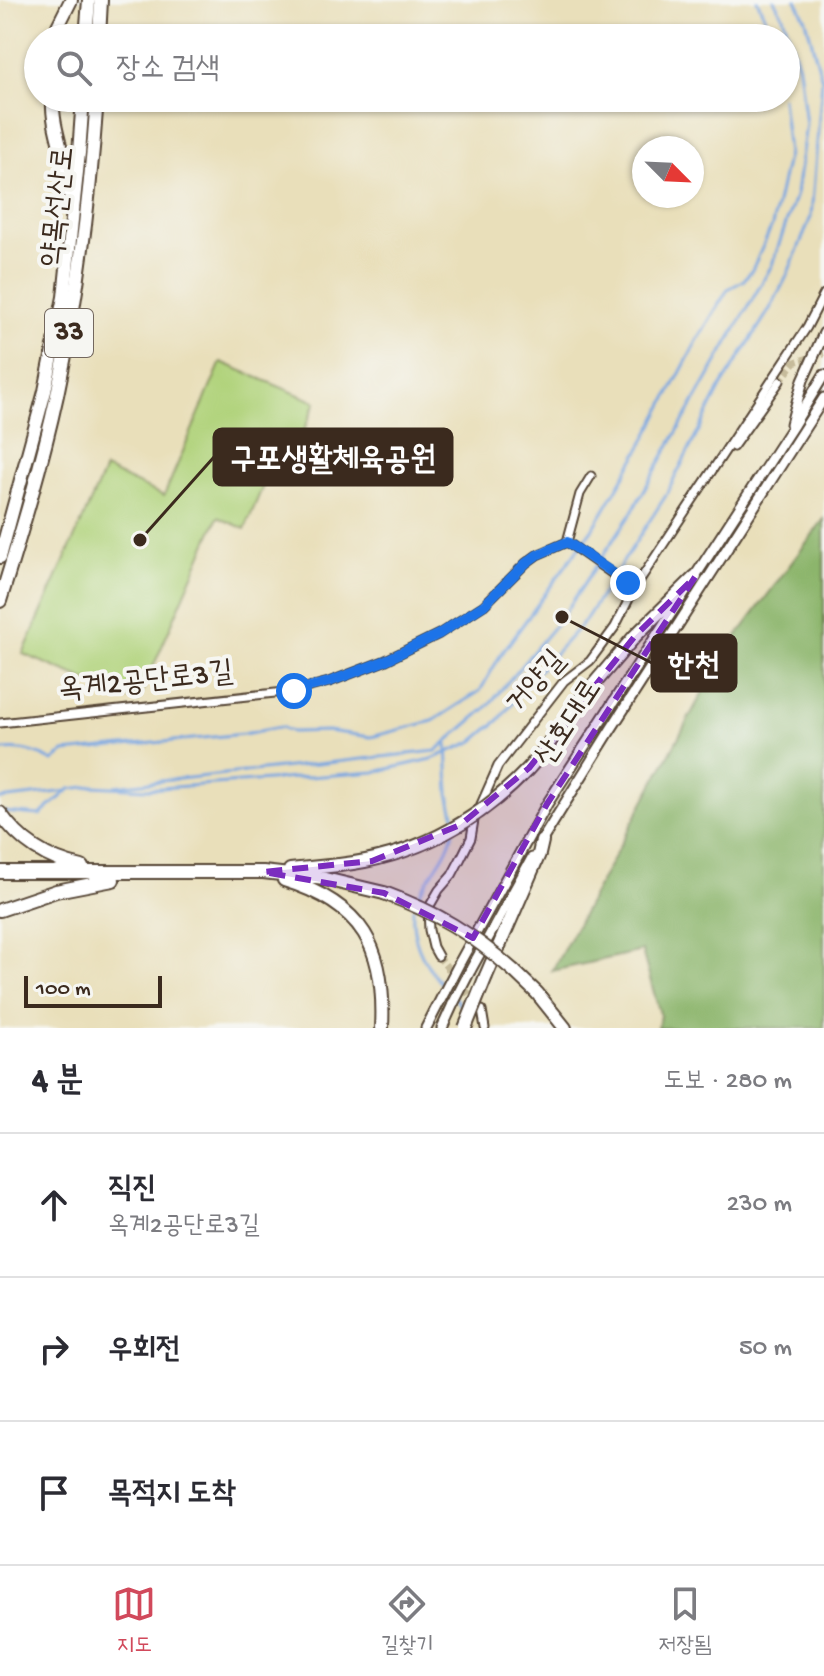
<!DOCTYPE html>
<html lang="ko">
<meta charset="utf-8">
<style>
:root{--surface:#fff;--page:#f2f2f3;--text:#2b2b33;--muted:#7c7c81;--line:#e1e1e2;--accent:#d1495b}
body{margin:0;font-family:"Gochi Hand","Poor Story",sans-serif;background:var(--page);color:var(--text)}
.compass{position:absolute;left:632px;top:136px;width:72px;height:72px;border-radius:50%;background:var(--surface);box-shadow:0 2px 6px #0004;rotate:114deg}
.scale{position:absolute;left:24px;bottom:20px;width:138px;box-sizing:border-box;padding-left:8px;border:4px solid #3b2a1e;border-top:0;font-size:22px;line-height:28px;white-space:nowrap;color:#3b2a1e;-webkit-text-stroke:6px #f6f6f2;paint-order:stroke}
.stop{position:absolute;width:24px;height:24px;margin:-18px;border:6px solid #1a73e8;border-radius:50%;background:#fff}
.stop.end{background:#1a73e8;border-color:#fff;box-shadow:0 2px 8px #0008}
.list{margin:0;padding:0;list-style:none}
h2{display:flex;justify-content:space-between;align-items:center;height:104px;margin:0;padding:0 32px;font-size:34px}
h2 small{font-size:26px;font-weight:400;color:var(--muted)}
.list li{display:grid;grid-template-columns:52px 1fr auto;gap:24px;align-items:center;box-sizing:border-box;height:144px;padding:0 32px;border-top:2px solid var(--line)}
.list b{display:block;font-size:30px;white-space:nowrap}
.list p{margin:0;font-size:26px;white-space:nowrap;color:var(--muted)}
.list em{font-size:26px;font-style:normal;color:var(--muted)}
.icon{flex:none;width:44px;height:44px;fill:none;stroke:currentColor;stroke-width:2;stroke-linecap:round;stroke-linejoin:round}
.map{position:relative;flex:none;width:824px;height:1028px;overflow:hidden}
.search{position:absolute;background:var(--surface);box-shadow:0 2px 6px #0004;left:24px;right:24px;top:24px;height:88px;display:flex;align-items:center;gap:20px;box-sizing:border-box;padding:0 28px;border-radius:44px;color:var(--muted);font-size:30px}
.sheet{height:536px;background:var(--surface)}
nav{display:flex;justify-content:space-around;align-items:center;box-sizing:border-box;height:112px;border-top:2px solid var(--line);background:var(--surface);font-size:22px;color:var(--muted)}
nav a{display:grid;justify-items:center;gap:4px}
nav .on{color:var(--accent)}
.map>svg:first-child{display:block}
.green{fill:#b1d37c;stroke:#767e4d;stroke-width:2}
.forest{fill:#8cb56c;stroke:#647045;stroke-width:2}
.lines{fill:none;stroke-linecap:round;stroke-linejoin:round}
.stream{stroke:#78a6e1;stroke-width:3}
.minor-tunnel{stroke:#c6bb9b;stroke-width:7;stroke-dasharray:7 3.5;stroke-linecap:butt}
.minor-casing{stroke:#554535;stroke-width:11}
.tertiary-casing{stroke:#554535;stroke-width:13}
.trunk-casing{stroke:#554535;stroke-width:16}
.minor{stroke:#fff;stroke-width:7}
.tertiary{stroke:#fff;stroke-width:9}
.trunk{stroke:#fff;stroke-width:12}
.tertiary-bridge-casing{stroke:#554535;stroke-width:13;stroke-linecap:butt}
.trunk-bridge-casing{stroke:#554535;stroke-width:16;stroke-linecap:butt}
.tertiary-bridge{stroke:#fff;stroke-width:9}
.trunk-bridge{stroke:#fff;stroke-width:12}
.route{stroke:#1a73e8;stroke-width:10}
.marked{fill:#7b2cbf;fill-opacity:0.2;stroke:#7b2cbf;stroke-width:6;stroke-dasharray:16 10;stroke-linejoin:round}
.labels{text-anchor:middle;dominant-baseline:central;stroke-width:8;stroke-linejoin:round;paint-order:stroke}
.shield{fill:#f6f6f2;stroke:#73675e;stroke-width:2}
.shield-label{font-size:28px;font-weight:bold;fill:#3b2a1e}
.street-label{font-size:30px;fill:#3b2a1e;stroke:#f6f6f2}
.leader{fill:none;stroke:#3b2a1e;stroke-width:3}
.callout-dot{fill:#3b2a1e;stroke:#f6f6f2;stroke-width:3}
.callout{fill:#3b2a1e;stroke:#3b2a1e;stroke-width:3}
.callout-label{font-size:32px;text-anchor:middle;font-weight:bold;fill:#fff}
</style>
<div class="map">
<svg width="824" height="1028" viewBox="0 0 824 1028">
<rect width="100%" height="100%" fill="#f6f6f2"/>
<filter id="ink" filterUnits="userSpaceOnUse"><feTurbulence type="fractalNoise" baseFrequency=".0125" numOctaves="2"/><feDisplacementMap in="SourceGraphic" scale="16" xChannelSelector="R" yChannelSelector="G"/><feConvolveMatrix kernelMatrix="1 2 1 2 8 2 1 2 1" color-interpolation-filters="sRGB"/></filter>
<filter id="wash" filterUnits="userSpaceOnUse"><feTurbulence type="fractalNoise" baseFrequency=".006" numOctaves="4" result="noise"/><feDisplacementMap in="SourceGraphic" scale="32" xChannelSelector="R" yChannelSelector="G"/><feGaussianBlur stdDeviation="1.8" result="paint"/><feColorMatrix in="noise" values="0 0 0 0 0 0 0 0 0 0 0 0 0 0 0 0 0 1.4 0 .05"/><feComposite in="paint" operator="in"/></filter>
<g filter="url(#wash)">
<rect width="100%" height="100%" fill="#e9dfba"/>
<polygon class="green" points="221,362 316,402 282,482 267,476 245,529 218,517 138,702 23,654 105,469 164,496"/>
<polygon class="forest" points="824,519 824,1028 658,1028 660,1014 642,951 552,971 723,655"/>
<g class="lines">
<g class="stream">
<polyline points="757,0 771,30 772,38"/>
<polyline points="447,741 449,794 455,818 454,824"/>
<path d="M 0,751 C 19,747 37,752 53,761 L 64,752 L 243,734 L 281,727 L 292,732 L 328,731 L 371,737 L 433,721 L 480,691 L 500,656 L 596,524 L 643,444 L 698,339 L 728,289 L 743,281 L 752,270 L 772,226 L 788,153 L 782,98"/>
<polyline points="115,786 436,751 486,708 562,617 630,515 772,265 796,194 806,124 799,67 783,16 774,0"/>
<polyline points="0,799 68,791"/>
<polyline points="3,812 40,815 70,789 93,786 147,789 375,772 432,759 474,741 499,720 532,678 584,622 665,497 721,387 770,309 786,278 811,217 822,80 806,20 796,0"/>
<path d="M 415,902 C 426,877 447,859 453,832"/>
<path d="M 413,909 C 411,937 421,959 439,981 C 450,993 460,1000 465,1017"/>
</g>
</g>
</g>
<g filter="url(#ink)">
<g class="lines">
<g class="minor-tunnel">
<polyline points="780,381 795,362 824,354"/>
<polyline points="438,956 475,1002"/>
</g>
<defs>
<g id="minor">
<polyline points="733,447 780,381"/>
<polyline points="567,542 634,589"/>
<polyline points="0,723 294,691 329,682 384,661 439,634 484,605 526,563 537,555 567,542 580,494 591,476"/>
<polyline points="438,956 433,947 429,930 428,909 439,890 452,875 461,858 471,838 474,820 498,766 564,681 590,661 615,627 634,589 807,327 824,294"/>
<polyline points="482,1010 485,1028"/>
</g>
<g id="tertiary">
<polyline points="791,424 803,380 824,333"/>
<polyline points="539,845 611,729 824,398"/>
<polyline points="460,962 547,804 794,424 824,375"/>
<polyline points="470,971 532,858"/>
<polyline points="426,1028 445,991"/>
<polyline points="442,1028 453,1004"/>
</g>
<g id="trunk">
<polyline points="57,38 58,26 71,0"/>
<polyline points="86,38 89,0"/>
<polyline points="99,38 101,0"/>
<path d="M 53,98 C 51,130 68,160 69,193"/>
<polyline points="0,557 45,391 64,297 79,153 83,98"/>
<path d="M 0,601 C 21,533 42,464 57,395 C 78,297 90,198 97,98"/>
<polyline points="577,704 635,636 695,577"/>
<path d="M 0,813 C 20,842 48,860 82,867"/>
<polyline points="290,870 339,865"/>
<polyline points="0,872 263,872 325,879 384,893"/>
<path d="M 284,880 C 363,904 386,948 382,1028"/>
<polyline points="0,910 56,891 113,880"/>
<polyline points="514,971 537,993 565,1028"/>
<polyline points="486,976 539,854 542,841"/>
</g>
</defs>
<use href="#minor" class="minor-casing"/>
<use href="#tertiary" class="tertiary-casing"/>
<use href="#trunk" class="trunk-casing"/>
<use href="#minor" class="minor"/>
<use href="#tertiary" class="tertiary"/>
<use href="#trunk" class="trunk"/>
<defs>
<g id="tertiary-bridge">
<polyline points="445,991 460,962"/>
<polyline points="453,1004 470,971"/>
</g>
<g id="trunk-bridge">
<path d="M 339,865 C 413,857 477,823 528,769 C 546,749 561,726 577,704"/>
<path d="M 384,893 C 438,913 471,933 514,971"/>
<polyline points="465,1028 486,976"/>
</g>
</defs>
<use href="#tertiary-bridge" class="tertiary-bridge-casing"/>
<use href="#trunk-bridge" class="trunk-bridge-casing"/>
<use href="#tertiary-bridge" class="tertiary-bridge"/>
<use href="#trunk-bridge" class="trunk-bridge"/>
</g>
</g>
<g class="lines" filter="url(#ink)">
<polyline class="route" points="294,691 329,682 384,661 439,634 484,605 526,563 537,555 567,542 628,583"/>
</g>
<path class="marked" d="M 695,577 L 547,804 L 473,938 L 384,893 L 263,872 L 372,861 L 460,825 L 529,768 L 635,636 Z"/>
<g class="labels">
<rect class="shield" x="45" y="309" width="48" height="48" rx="6"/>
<g class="shield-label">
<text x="69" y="333">33</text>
</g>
<g class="street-label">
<text transform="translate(60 207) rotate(-84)">약목선산로</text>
<text transform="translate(146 683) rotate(-6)">옥계2공단로3길</text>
<text transform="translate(537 683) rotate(-48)">거양길</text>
<text transform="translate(570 724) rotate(-57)">산호대로</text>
</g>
</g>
<path class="leader" d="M140 540L214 457M562 617L652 663"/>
<g class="callout-dot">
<circle cx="140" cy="540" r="8"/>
<circle cx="562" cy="617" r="8"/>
</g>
<g class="callout">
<rect x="214" y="429" width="238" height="56" rx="8"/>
<rect x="652" y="635" width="84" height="56" rx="8"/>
</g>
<g class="callout-label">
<text x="333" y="468">구포생활체육공원</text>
<text x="694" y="674">한천</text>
</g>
</svg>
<svg class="compass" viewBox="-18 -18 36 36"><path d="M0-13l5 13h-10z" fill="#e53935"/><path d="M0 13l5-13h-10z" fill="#7c7c81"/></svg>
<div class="scale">100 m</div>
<div class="stop" style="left:294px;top:691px"></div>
<div class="stop end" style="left:628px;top:583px"></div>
<div class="search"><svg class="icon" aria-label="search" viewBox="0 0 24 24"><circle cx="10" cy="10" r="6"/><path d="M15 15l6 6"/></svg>장소 검색</div>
</div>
<section class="sheet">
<h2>4 분<small>도보 · 280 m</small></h2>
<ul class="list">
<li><svg class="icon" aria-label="ahead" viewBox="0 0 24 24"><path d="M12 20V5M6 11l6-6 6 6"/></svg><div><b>직진</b><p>옥계2공단로3길</p></div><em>230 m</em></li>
<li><svg class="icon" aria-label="right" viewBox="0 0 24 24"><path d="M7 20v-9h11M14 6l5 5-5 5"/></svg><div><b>우회전</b></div><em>50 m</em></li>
<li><svg class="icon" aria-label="arrive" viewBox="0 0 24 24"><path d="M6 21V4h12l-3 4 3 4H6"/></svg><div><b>목적지 도착</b></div></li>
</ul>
</section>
<nav>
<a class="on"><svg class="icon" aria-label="map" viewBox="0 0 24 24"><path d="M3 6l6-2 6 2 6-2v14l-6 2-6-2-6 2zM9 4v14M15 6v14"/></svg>지도</a>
<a><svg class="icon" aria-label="directions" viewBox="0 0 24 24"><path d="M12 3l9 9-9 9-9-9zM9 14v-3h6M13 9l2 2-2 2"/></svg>길찾기</a>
<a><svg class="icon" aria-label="saved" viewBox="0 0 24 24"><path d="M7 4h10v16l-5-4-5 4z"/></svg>저장됨</a>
</nav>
